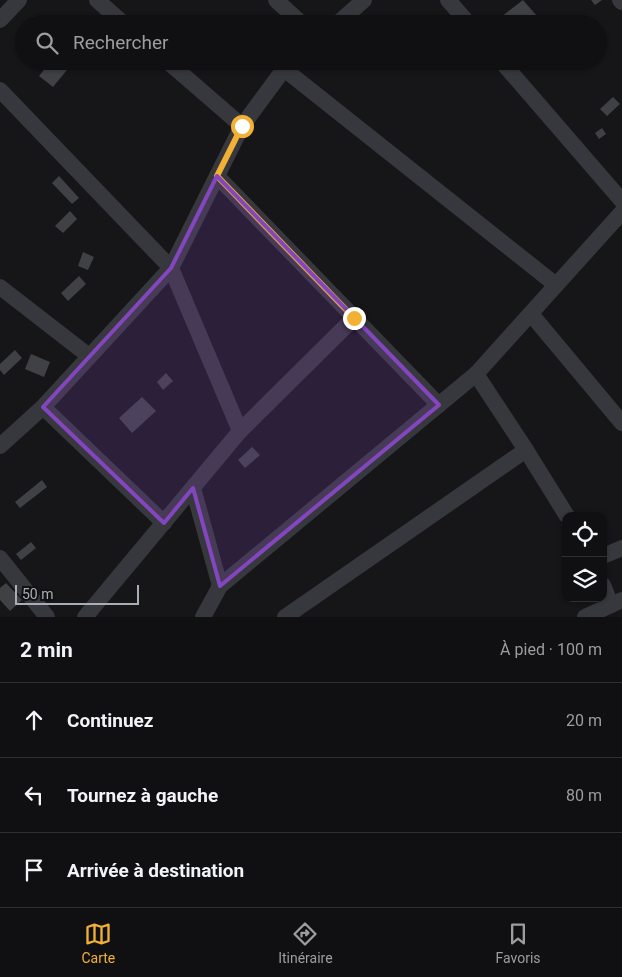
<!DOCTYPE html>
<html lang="fr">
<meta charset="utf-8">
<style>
:root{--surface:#101012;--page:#19191b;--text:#f1f3f6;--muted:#9c9d9f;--line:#303032;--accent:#f2b134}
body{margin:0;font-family:Roboto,sans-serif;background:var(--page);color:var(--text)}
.controls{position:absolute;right:15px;bottom:15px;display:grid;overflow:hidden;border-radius:10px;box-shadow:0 1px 4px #0004}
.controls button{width:45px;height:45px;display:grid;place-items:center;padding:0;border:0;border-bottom:1px solid var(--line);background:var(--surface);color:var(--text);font:25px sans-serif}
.scale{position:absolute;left:15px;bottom:12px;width:124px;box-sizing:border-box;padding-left:5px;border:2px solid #a8adb8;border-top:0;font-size:14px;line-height:18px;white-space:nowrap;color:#a8adb8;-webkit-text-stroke:4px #111113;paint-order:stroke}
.stop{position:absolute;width:15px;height:15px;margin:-11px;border:4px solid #f2b134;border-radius:50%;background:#fff}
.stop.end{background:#f2b134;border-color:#fff;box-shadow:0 1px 5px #0008}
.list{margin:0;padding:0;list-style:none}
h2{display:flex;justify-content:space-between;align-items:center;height:65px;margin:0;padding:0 20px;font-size:21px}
h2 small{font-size:16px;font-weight:400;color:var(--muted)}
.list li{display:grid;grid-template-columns:32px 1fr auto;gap:15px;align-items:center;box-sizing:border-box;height:75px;padding:0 20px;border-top:1px solid var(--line)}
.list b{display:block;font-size:19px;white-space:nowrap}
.list em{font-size:16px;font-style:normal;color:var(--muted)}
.icon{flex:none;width:28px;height:28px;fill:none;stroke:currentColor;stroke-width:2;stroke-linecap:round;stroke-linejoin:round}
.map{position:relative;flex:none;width:622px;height:617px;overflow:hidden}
.search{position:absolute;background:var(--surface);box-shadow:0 1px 4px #0004;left:15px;right:15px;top:15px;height:55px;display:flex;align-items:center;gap:12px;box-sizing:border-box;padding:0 18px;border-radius:28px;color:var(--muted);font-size:19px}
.sheet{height:290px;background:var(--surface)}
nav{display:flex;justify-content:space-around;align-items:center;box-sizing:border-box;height:70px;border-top:1px solid var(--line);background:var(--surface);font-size:14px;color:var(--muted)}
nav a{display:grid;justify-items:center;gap:2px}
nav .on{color:var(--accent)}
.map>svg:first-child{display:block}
.building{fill:#404145}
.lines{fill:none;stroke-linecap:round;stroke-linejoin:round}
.minor{stroke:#37383d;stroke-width:16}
.route{stroke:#f2b134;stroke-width:6}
.marked{fill:#8446be;fill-opacity:0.2;stroke:#8446be;stroke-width:4;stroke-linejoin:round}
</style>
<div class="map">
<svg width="622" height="617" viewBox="0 0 622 617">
<rect width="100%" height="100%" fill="#161618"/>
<g class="building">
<polygon points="523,0 537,16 527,24 499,24 497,20"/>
<polygon points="591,0 602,0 595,5"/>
<polygon points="34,16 42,24 26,24"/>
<polygon points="51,61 67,61 71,65 53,87 39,76"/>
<polygon points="613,97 620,104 607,116 600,109"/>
<polygon points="602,128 606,134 599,139 595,133"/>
<polygon points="59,176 79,198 72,204 52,183"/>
<polygon points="70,211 77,219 63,233 55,226"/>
<polygon points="83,252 94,257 88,270 78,266"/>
<polygon points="79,276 86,284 68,301 61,293"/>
<polygon points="15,350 22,358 4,375 0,370 0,364"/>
<polygon points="31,354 50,362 44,377 25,369"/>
<polygon points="166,373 173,381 163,390 157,382"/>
<polygon points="142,397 156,411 132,433 119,418"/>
<polygon points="252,447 260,455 245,468 238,460"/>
<polygon points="42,480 47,487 20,508 15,502"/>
<polygon points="31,542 36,548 21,560 16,554"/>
<polygon points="6,583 22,600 10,611 0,600 0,588"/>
</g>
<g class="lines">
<g class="minor">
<polyline points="97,0 124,24"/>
<polyline points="276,0 302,24"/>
<polyline points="448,0 469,24"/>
<polyline points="620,0 622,2"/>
<polyline points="0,20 19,0"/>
<polyline points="337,24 364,0"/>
<polyline points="167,61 242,126"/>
<polyline points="501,61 622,201"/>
<polyline points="284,69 556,285"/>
<polyline points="0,90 171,268 240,431"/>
<polyline points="217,176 439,405"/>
<polyline points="0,287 89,356"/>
<polyline points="531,314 622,423"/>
<polyline points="476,374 526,450 567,516"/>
<polyline points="43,407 164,523"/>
<polyline points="0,446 43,407 171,268 242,126 284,69 293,61"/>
<polyline points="193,488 220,586"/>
<polyline points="603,556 622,548"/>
<polyline points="0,558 47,617"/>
<polyline points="603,585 611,605"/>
<polyline points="85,617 240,431 354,318"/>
<polyline points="203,617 220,586 476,374 622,212"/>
<polyline points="285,617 526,450"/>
<polyline points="585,617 622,600"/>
</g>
</g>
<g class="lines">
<polyline class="route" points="242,126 217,176 354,318"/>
</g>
<path class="marked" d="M 217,176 L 439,405 L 220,586 L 193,488 L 164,523 L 43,407 L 171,268 Z"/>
</svg>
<div class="controls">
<button><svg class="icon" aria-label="locate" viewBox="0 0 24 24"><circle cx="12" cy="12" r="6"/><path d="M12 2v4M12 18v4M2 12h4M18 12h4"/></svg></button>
<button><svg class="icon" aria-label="layers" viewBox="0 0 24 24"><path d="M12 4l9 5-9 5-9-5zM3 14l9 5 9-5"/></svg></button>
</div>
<div class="scale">50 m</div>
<div class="stop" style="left:242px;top:126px"></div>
<div class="stop end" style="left:354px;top:318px"></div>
<div class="search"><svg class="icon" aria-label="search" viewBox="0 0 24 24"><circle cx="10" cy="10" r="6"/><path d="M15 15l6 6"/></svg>Rechercher</div>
</div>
<section class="sheet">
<h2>2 min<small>À pied · 100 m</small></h2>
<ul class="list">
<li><svg class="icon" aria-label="ahead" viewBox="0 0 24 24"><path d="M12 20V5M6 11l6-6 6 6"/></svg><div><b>Continuez</b></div><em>20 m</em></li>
<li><svg class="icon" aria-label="left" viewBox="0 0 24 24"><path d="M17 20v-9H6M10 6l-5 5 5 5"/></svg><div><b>Tournez à gauche</b></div><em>80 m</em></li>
<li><svg class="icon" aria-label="arrive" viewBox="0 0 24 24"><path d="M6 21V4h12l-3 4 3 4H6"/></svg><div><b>Arrivée à destination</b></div></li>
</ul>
</section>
<nav>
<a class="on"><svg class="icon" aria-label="map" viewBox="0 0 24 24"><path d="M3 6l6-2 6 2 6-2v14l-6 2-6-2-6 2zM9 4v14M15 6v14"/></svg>Carte</a>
<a><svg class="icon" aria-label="directions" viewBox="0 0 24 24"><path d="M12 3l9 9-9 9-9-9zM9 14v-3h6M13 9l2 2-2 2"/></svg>Itinéraire</a>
<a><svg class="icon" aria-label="saved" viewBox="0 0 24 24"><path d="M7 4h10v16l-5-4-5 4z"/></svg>Favoris</a>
</nav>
